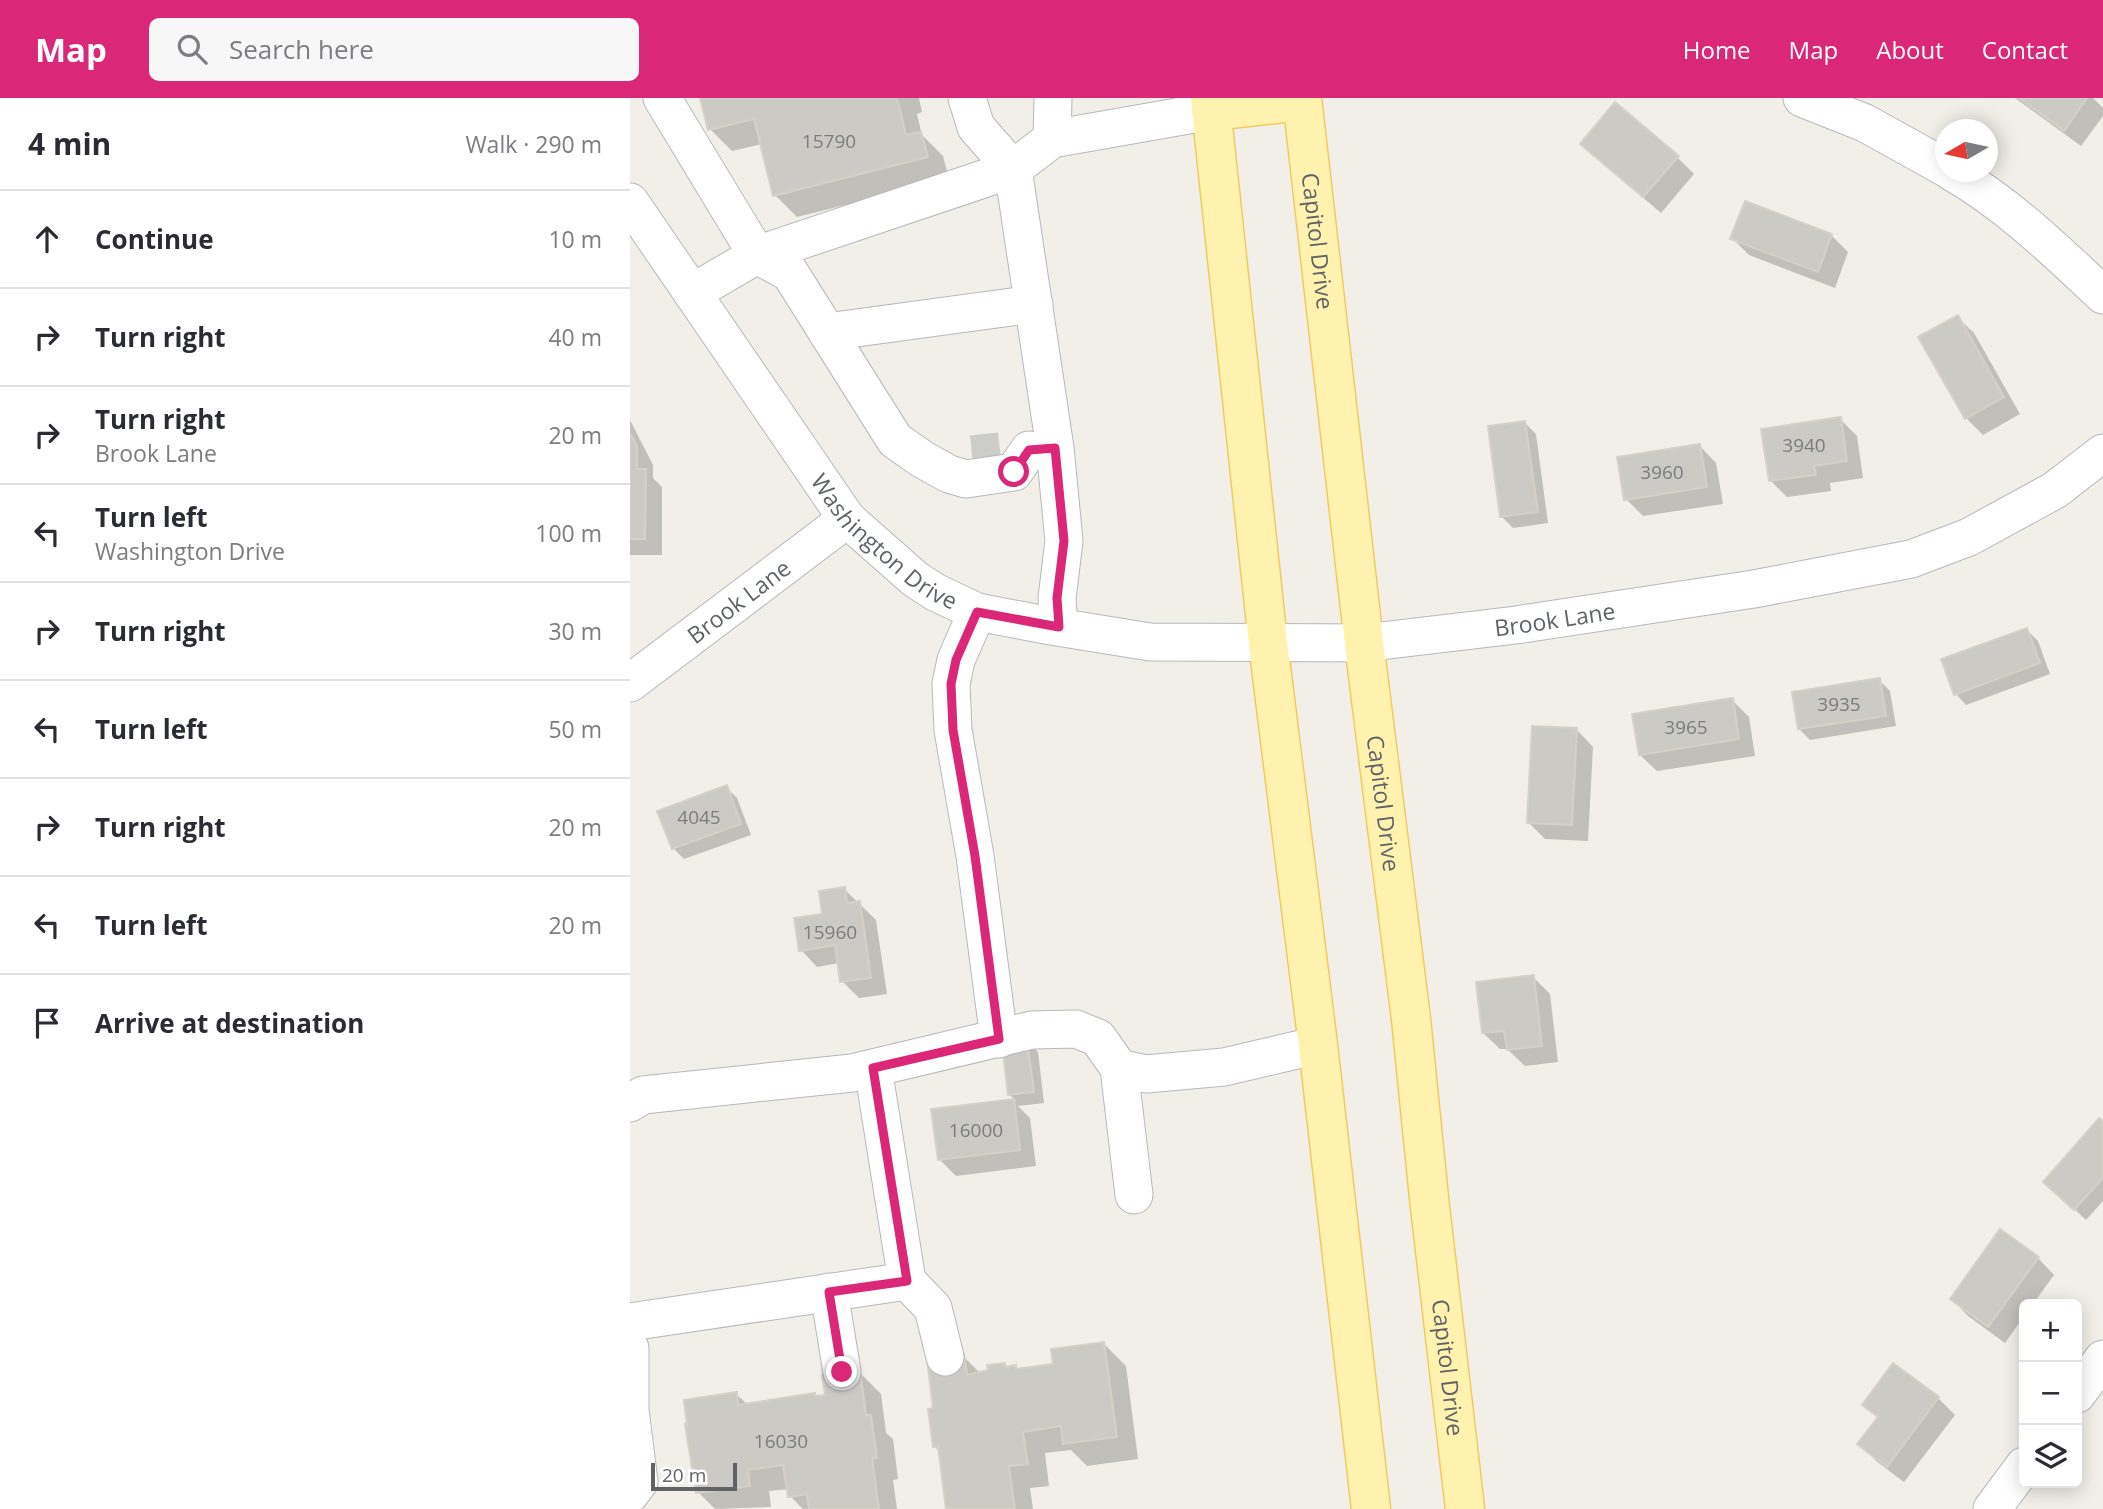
<!DOCTYPE html>
<meta charset="utf-8">
<style>
:root{--surface:#fff;--page:#f7f7f7;--text:#2b2b33;--muted:#7c7c81;--line:#e1e1e2;--accent:#db2777}
body{margin:0;font-family:"Open Sans",sans-serif;background:var(--page);color:var(--text)}
.controls{position:absolute;right:21px;bottom:21px;display:grid;overflow:hidden;border-radius:10px;box-shadow:0 4px 18px #0003}
.controls button{width:63px;height:63px;display:grid;place-items:center;padding:0;border:0;border-bottom:2px solid var(--line);background:var(--surface);color:var(--text);font:35px sans-serif}
.compass{position:absolute;left:1305px;top:21px;width:63px;height:63px;border-radius:50%;background:var(--surface);box-shadow:0 4px 18px #0003;rotate:261deg}
.scale{position:absolute;left:21px;bottom:18px;width:86px;box-sizing:border-box;padding-left:7px;border:4px solid #5f6368;border-top:0;font-size:19px;line-height:24px;white-space:nowrap;color:#5f6368;-webkit-text-stroke:5px #fff;paint-order:stroke}
.stop{position:absolute;width:21px;height:21px;margin:-16px;border:5px solid #db2777;border-radius:50%;background:#fff}
.stop.end{background:#db2777;border-color:#fff;box-shadow:0 2px 7px #0008}
.list{margin:0;padding:0;list-style:none}
h2{display:flex;justify-content:space-between;align-items:center;height:91px;margin:0;padding:0 28px;font-size:30px}
h2 small{font-size:23px;font-weight:400;color:var(--muted)}
.list li{display:grid;grid-template-columns:46px 1fr auto;gap:21px;align-items:center;box-sizing:border-box;height:98px;padding:0 28px;border-top:2px solid var(--line)}
.list b{display:block;font-size:26px;white-space:nowrap}
.list p{margin:0;font-size:23px;white-space:nowrap;color:var(--muted)}
.list em{font-size:23px;font-style:normal;color:var(--muted)}
.icon{flex:none;width:38px;height:38px;fill:none;stroke:currentColor;stroke-width:2;stroke-linecap:round;stroke-linejoin:round}
.map{position:relative;flex:none;width:1473px;height:1411px;overflow:hidden}
header{display:flex;align-items:center;gap:42px;box-sizing:border-box;height:98px;padding:0 35px;background:var(--accent);color:#fff}
header strong{font-size:33px}
nav{display:flex;gap:38px;margin-inline-start:auto;font-size:24px}
.search{width:490px;height:63px;background:var(--page);display:flex;align-items:center;gap:18px;box-sizing:border-box;padding:0 24px;border-radius:10px;color:var(--muted);font-size:26px}
main{display:flex}
aside{flex:1;background:var(--surface)}
.map>svg:first-child{display:block}
.shadow{fill:#0003}
.building{fill:#cccac5;stroke:#d6d1c6;stroke-width:2}
.lines{fill:none;stroke-linecap:round;stroke-linejoin:round}
.minor-tunnel{stroke:#ccccc8;stroke-width:37;stroke-dasharray:37 18;stroke-linecap:butt}
.minor-casing{stroke:#b5b8bc;stroke-width:39}
.major-casing{stroke:#f2c960;stroke-width:41}
.minor{stroke:#fff;stroke-width:37}
.major{stroke:#fff2af;stroke-width:38}
.route{stroke:#db2777;stroke-width:9}
.labels{text-anchor:middle;dominant-baseline:central;stroke-width:7;stroke-linejoin:round;paint-order:stroke}
.number-label{font-size:19px;fill:#7a7d7f}
.street-label{font-size:23px;fill:#5f6368;stroke:#fff}
</style>
<header>
<strong>Map</strong>
<div class="search"><svg class="icon" aria-label="search" viewBox="0 0 24 24"><circle cx="10" cy="10" r="6"/><path d="M15 15l6 6"/></svg>Search here</div>
<nav><a>Home</a><a>Map</a><a>About</a><a>Contact</a></nav>
</header>
<main>
<aside>
<h2>4 min<small>Walk · 290 m</small></h2>
<ul class="list">
<li><svg class="icon" aria-label="ahead" viewBox="0 0 24 24"><path d="M12 20V5M6 11l6-6 6 6"/></svg><div><b>Continue</b></div><em>10 m</em></li>
<li><svg class="icon" aria-label="right" viewBox="0 0 24 24"><path d="M7 20v-9h11M14 6l5 5-5 5"/></svg><div><b>Turn right</b></div><em>40 m</em></li>
<li><svg class="icon" aria-label="right" viewBox="0 0 24 24"><path d="M7 20v-9h11M14 6l5 5-5 5"/></svg><div><b>Turn right</b><p>Brook Lane</p></div><em>20 m</em></li>
<li><svg class="icon" aria-label="left" viewBox="0 0 24 24"><path d="M17 20v-9H6M10 6l-5 5 5 5"/></svg><div><b>Turn left</b><p>Washington Drive</p></div><em>100 m</em></li>
<li><svg class="icon" aria-label="right" viewBox="0 0 24 24"><path d="M7 20v-9h11M14 6l5 5-5 5"/></svg><div><b>Turn right</b></div><em>30 m</em></li>
<li><svg class="icon" aria-label="left" viewBox="0 0 24 24"><path d="M17 20v-9H6M10 6l-5 5 5 5"/></svg><div><b>Turn left</b></div><em>50 m</em></li>
<li><svg class="icon" aria-label="right" viewBox="0 0 24 24"><path d="M7 20v-9h11M14 6l5 5-5 5"/></svg><div><b>Turn right</b></div><em>20 m</em></li>
<li><svg class="icon" aria-label="left" viewBox="0 0 24 24"><path d="M17 20v-9H6M10 6l-5 5 5 5"/></svg><div><b>Turn left</b></div><em>20 m</em></li>
<li><svg class="icon" aria-label="arrive" viewBox="0 0 24 24"><path d="M6 21V4h12l-3 4 3 4H6"/></svg><div><b>Arrive at destination</b></div></li>
</ul>
</aside>
<div class="map">
<svg width="1473" height="1411" viewBox="0 0 1473 1411">
<rect width="100%" height="100%" fill="#f1efe8"/>
<g class="shadow">
<polygon points="72,0 289,0 292,14 287,16 292,37 313,58 319,81 167,119 145,97 132,46 102,53 80,31"/>
<polygon points="1385,0 1463,0 1473,10 1473,18 1451,48"/>
<polygon points="1047,59 1064,76 1031,115 969,62"/>
<polygon points="1201,137 1218,154 1205,190 1119,157 1102,140"/>
<polygon points="1327,219 1344,235 1390,316 1353,337 1336,320"/>
<polygon points="1210,321 1227,338 1233,380 1200,385 1201,393 1157,399 1140,382"/>
<polygon points="0,322 23,367 23,380 32,389 32,457 0,457"/>
<polygon points="895,325 906,336 918,425 883,430 872,419"/>
<polygon points="1070,348 1086,365 1093,406 1013,418 996,401"/>
<polygon points="1397,532 1408,543 1420,576 1336,607 1326,596"/>
<polygon points="1249,582 1260,593 1266,628 1180,642 1169,631"/>
<polygon points="1102,602 1119,619 1125,658 1027,673 1010,657"/>
<polygon points="947,632 963,649 958,743 915,741 898,724"/>
<polygon points="96,689 107,700 121,737 54,761 43,750"/>
<polygon points="214,791 246,822 257,896 229,900 212,883 209,865 187,869 171,852"/>
<polygon points="903,879 920,896 928,964 895,968 877,951 870,951 853,935"/>
<polygon points="397,943 408,954 414,1005 388,1008 400,1020 406,1068 326,1078 309,1061 303,1013 386,1003 380,997"/>
<polygon points="1469,1022 1473,1025 1473,1103 1456,1122 1426,1094"/>
<polygon points="1408,1160 1424,1177 1403,1206 1394,1206 1394,1218 1375,1245 1338,1218 1322,1201"/>
<polygon points="474,1246 496,1268 508,1361 457,1368 441,1352 415,1355 419,1388 400,1390 403,1411 318,1411 310,1354 304,1348 333,1258 351,1276 374,1266 378,1270 385,1269 388,1272 425,1267"/>
<polygon points="229,1274 251,1296 256,1335 263,1341 268,1381 263,1382 267,1411 173,1411 160,1398 159,1391 139,1393 141,1409 85,1411 68,1394 106,1296 118,1307 184,1297 187,1300 197,1298"/>
<polygon points="1308,1300 1325,1317 1274,1384 1246,1363 1230,1346 1249,1321 1234,1306"/>
</g>
<g class="building">
<polygon points="70,0 267,0 276,37 291,34 298,59 143,98 124,21 78,32"/>
<polygon points="1389,0 1457,0 1434,33"/>
<polygon points="985,4 1049,58 1013,99 950,46"/>
<polygon points="1115,103 1202,136 1188,174 1100,141"/>
<polygon points="1328,217 1374,299 1335,321 1288,239"/>
<polygon points="1211,319 1217,363 1184,368 1186,377 1139,383 1131,331"/>
<polygon points="895,323 908,414 870,419 858,328"/>
<polygon points="0,335 7,348 7,371 16,371 15,441 0,441"/>
<polygon points="1070,346 1077,389 994,402 987,359"/>
<polygon points="1397,530 1410,565 1324,597 1311,561"/>
<polygon points="1250,580 1256,618 1168,631 1162,594"/>
<polygon points="1103,600 1109,641 1009,657 1002,616"/>
<polygon points="902,628 947,630 942,727 897,725"/>
<polygon points="97,687 111,726 42,751 27,713"/>
<polygon points="215,789 217,805 230,803 241,880 210,884 205,847 169,853 164,820 192,816 189,793"/>
<polygon points="904,877 912,948 877,952 874,933 852,935 846,884"/>
<polygon points="397,942 404,994 378,997 372,945"/>
<polygon points="384,1001 390,1052 308,1062 301,1011"/>
<polygon points="1469,1020 1473,1023 1473,1080 1444,1112 1413,1084"/>
<polygon points="1370,1131 1409,1159 1358,1229 1320,1201"/>
<polygon points="474,1244 487,1339 433,1346 431,1328 393,1334 398,1366 379,1368 385,1411 316,1411 308,1348 303,1349 298,1311 303,1310 297,1261 334,1256 337,1277 358,1272 357,1267 375,1265 375,1269 386,1267 386,1271 423,1266 421,1251"/>
<polygon points="1263,1265 1309,1299 1257,1369 1227,1346 1248,1319 1232,1307"/>
<polygon points="230,1272 236,1317 241,1317 247,1360 242,1360 249,1411 179,1411 177,1396 158,1399 153,1367 118,1372 120,1388 66,1395 55,1326 57,1326 54,1302 107,1294 108,1307 185,1295 185,1298 195,1297 192,1277"/>
</g>
<g class="lines">
<polyline class="minor-tunnel" points="342,356 370,353"/>
<defs>
<g id="minor">
<polyline points="32,0 127,157 160,175 265,342 292,361 319,376 336,381 384,374 399,352"/>
<polyline points="337,0 346,29 383,71 425,350 434,443 427,500 429,529"/>
<polyline points="1172,0 1235,25 1316,70"/>
<polyline points="422,41 423,0"/>
<path d="M 1322,74 C 1378,106 1426,153 1473,197"/>
<path id="s1" d="M 0,104 L 217,421 L 285,481 L 305,494 L 347,514 L 421,528 L 520,544 L 734,545 L 886,527 L 1124,491 L 1281,461 L 1339,439 L 1425,392 L 1473,355"/>
<polyline points="62,195 127,157 383,71 422,41 581,13"/>
<polyline points="197,234 404,206"/>
<polyline points="347,514 326,562 321,586 323,632 345,758 369,941"/>
<path id="s2" d="M 0,585 L 217,421"/>
<polyline points="489,970 504,1097"/>
<polyline points="0,1005 13,997 222,975 402,932 446,931 468,940 489,970 516,976 594,969 688,947"/>
<polyline points="277,1183 303,1210 315,1259"/>
<polyline points="199,1194 212,1274"/>
<polyline points="0,1224 277,1183 243,970"/>
<polyline points="0,1250 0,1312 9,1384 0,1396"/>
<polyline points="1447,1296 1473,1261"/>
<polyline points="1362,1411 1394,1368"/>
</g>
<g id="major">
<polyline points="580,0 638,545 688,947 741,1411"/>
<path id="s3" d="M 672,0 L 734,545 L 781,921 L 799,1100 L 835,1411"/>
<polyline points="581,13 672,3"/>
</g>
</defs>
<use href="#minor" class="minor-casing"/>
<use href="#major" class="major-casing"/>
<use href="#minor" class="minor"/>
<use href="#major" class="major"/>
</g>
<g class="lines">
<polyline class="route" points="212,1274 199,1194 277,1183 243,970 369,941 345,758 323,632 321,586 326,562 347,514 429,529 427,500 434,443 425,350 399,352 384,374"/>
</g>
<g class="labels">
<g class="number-label">
<text x="199" y="43">15790</text>
<text x="1174" y="347">3940</text>
<text x="1032" y="374">3960</text>
<text x="1209" y="606">3935</text>
<text x="1056" y="629">3965</text>
<text x="69" y="719">4045</text>
<text x="200" y="834">15960</text>
<text x="346" y="1032">16000</text>
<text x="151" y="1343">16030</text>
</g>
<g class="street-label">
<text stroke="none"><textPath href="#s3" startOffset="144">Capitol Drive</textPath></text>
<text stroke="none"><textPath href="#s1" startOffset="427">Washington Drive</textPath></text>
<text stroke="none"><textPath href="#s2" startOffset="136">Brook Lane</textPath></text>
<text stroke="none"><textPath href="#s1" startOffset="1127">Brook Lane</textPath></text>
<text stroke="none"><textPath href="#s3" startOffset="710">Capitol Drive</textPath></text>
<text stroke="none"><textPath href="#s3" startOffset="1278">Capitol Drive</textPath></text>
</g>
</g>
</svg>
<div class="controls">
<button>+</button>
<button>−</button>
<button><svg class="icon" aria-label="layers" viewBox="0 0 24 24"><path d="M12 4l9 5-9 5-9-5zM3 14l9 5 9-5"/></svg></button>
</div>
<svg class="compass" viewBox="-18 -18 36 36"><path d="M0-13l5 13h-10z" fill="#e53935"/><path d="M0 13l5-13h-10z" fill="#7c7c81"/></svg>
<div class="scale">20 m</div>
<div class="stop" style="left:384px;top:374px"></div>
<div class="stop end" style="left:212px;top:1274px"></div>
</div>
</main>
